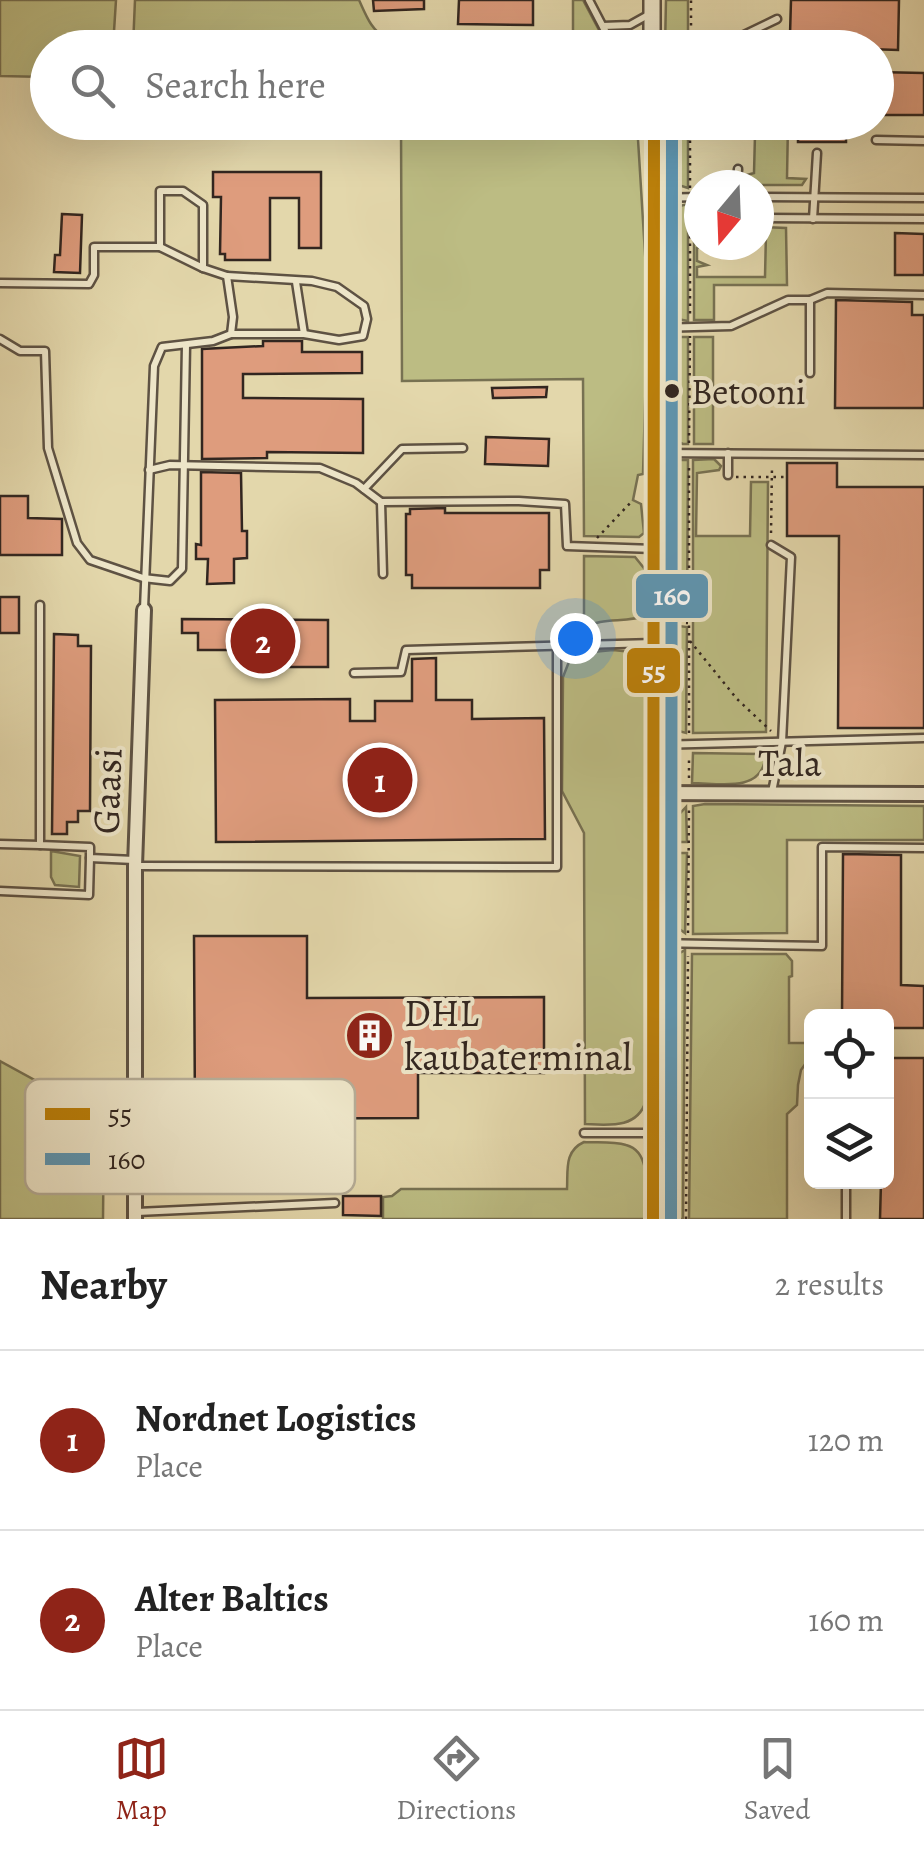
<!DOCTYPE html>
<style>
:root{--surface:#fff;--page:#f2f2f2;--text:#222;--muted:#767676;--line:#e0e0e0;--accent:#8f2418}
body{margin:0;font-family:Alegreya,serif;background:var(--page);color:var(--text)}
.controls{position:absolute;right:30px;bottom:30px;display:grid;overflow:hidden;border-radius:15px;box-shadow:0 10px 40px #0002}
.controls button{width:90px;height:90px;display:grid;place-items:center;padding:0;border:0;border-bottom:2px solid var(--line);background:var(--surface);color:var(--text);font:50px sans-serif}
.compass{position:absolute;left:684px;top:170px;width:90px;height:90px;border-radius:50%;background:var(--surface);box-shadow:0 10px 40px #0002;rotate:199deg}
.you{position:absolute;left:575px;top:638px;width:35px;height:35px;margin:-25px;border:8px solid #fff;border-radius:50%;background:#1a73e8;box-shadow:0 0 0 15px #1a73e833}
.badge{display:grid;place-items:center;width:65px;height:65px;border-radius:50%;background:var(--accent);color:#fff;font-size:32px;font-weight:700}
.pin{position:absolute;translate:-50% -50%;border:5px solid #fff;box-shadow:0 2px 10px #0006}
.list{margin:0;padding:0;list-style:none}
h2{display:flex;justify-content:space-between;align-items:center;height:130px;margin:0;padding:0 40px;font-size:42px}
h2 small{font-size:32px;font-weight:400;color:var(--muted)}
.list li{display:grid;grid-template-columns:65px 1fr auto;gap:30px;align-items:center;box-sizing:border-box;height:180px;padding:0 40px;border-top:2px solid var(--line)}
.list b{display:block;font-size:38px;white-space:nowrap}
.list p{margin:0;font-size:32px;white-space:nowrap;color:var(--muted)}
.list em{font-size:32px;font-style:normal;color:var(--muted)}
.icon{flex:none;width:55px;height:55px;fill:none;stroke:currentColor;stroke-width:2;stroke-linecap:round;stroke-linejoin:round}
.map{position:relative;flex:none;width:924px;height:1219px;overflow:hidden}
.search{position:absolute;background:var(--surface);box-shadow:0 10px 40px #0002;left:30px;right:30px;top:30px;height:110px;display:flex;align-items:center;gap:25px;box-sizing:border-box;padding:0 35px;border-radius:55px;color:var(--muted);font-size:38px}
.sheet{height:490px;background:var(--surface)}
nav{display:flex;justify-content:space-around;align-items:center;box-sizing:border-box;height:140px;border-top:2px solid var(--line);background:var(--surface);font-size:28px;color:var(--muted)}
nav a{display:grid;justify-items:center;gap:5px}
nav .on{color:var(--accent)}
.map>svg:first-child{display:block}
.green{fill:#bcbc83;stroke:#777152;stroke-width:2.5}
.building{fill:#de9c7d;stroke:#322620;stroke-width:2.5}
.lines{fill:none;stroke-linecap:round;stroke-linejoin:round}
.service-casing{stroke:#5e5243;stroke-width:11}
.minor-casing{stroke:#5e5243;stroke-width:18}
.tertiary-casing{stroke:#5e5243;stroke-width:20}
.path{stroke:#322620;stroke-width:2.5;stroke-dasharray:2.5 5;stroke-linecap:butt}
.service{stroke:#ede5c8;stroke-width:6}
.minor{stroke:#ede5c8;stroke-width:12}
.tertiary{stroke:#ede5c8;stroke-width:15}
.bus-1-casing{stroke:#ede5c8;stroke-width:20}
.bus-2-casing{stroke:#ede5c8;stroke-width:20}
.bus-1{stroke:#bc800a;stroke-width:12}
.bus-2{stroke:#5e97b4;stroke-width:12}
.bus-dot{fill:#322620;stroke:#ede5c8;stroke-width:4}
.labels{text-anchor:middle;dominant-baseline:central;stroke-width:8;stroke-linejoin:round;paint-order:stroke}
.bus-label{font-size:36px;fill:#322620;stroke:#ede5c8;text-anchor:start}
.street-label{font-size:38px;fill:#322620;stroke:#ede5c8}
.poi-label{font-size:38px;fill:#322620;stroke:#ede5c8;text-anchor:start}
.key{fill:#ede5c8;stroke:#b5ac96;stroke-width:2.5}
.key-label{font-size:28px;fill:#322620}
.line-badge{stroke:#ede5c8;stroke-width:4}
.badge-label{font-size:28px;text-anchor:middle;font-weight:bold;fill:#fff}
</style>
<div class="map">
<svg width="924" height="1219" viewBox="0 0 924 1219">
<rect width="100%" height="100%" fill="#e3d7ab"/>
<filter id="stains"><feTurbulence type="fractalNoise" baseFrequency=".002" numOctaves="4"/><feColorMatrix values="0 0 0 0 .2 0 0 0 0 .09 0 0 0 0 .02 0 0 0 .5 -.17"/></filter>
<radialGradient id="worn" r=".72"><stop offset=".6" stop-color="#630" stop-opacity="0"/><stop offset="1" stop-color="#630" stop-opacity=".3"/></radialGradient>
<g class="green">
<polygon points="0,0 116,0 113,47 48,48 47,77 0,76"/>
<path d="M 135,0 L 359,0 C 366,15 371,30 386,38 C 410,49 513,44 545,45 L 548,39 L 573,39 L 573,0 L 583,0 L 608,47 L 133,47 Z"/>
<polygon points="666,0 688,0 688,47 665,47"/>
<polygon points="401,123 637,123 648,302 643,474 638,475 633,500 641,504 644,533 639,537 584,536 583,379 402,381"/>
<polygon points="665,123 688,123 688,188 675,184 667,177"/>
<polygon points="755,123 788,123 787,178 806,179 802,185 746,185 747,175 754,173 755,135 745,134 746,128 755,128"/>
<polygon points="688,204 688,321 672,318 664,309 666,220 675,207"/>
<polygon points="694,206 699,206 697,242 707,245 697,248 697,261 707,265 697,267 697,277 765,277 766,233 759,232 759,227 786,228 787,285 714,285 714,320 694,320"/>
<path d="M 676,337 L 688,337 L 688,444 L 683,444 C 654,431 663,413 674,395 L 674,385 L 666,378 L 664,347 Z"/>
<rect x="694" y="337" width="19" height="107"/>
<polygon points="714,459 721,466 719,470 697,473 696,536 750,536 751,482 768,482 766,732 693,733 693,460"/>
<polygon points="671,460 688,460 687,620 663,619 663,473"/>
<path d="M 584,556 L 635,557 L 647,572 L 647,615 C 626,624 603,616 584,628 Z"/>
<polygon points="663,624 687,627 686,733 671,729 670,643 662,633"/>
<path d="M 613,650 L 632,652 L 646,666 L 646,1101 C 637,1129 609,1125 585,1124 L 584,833 L 562,791 L 563,677 L 572,654 Z"/>
<path d="M 693,753 L 761,754 L 765,760 C 759,793 718,783 692,783 Z"/>
<polygon points="705,804 924,806 924,840 787,840 787,933 693,934 693,806"/>
<polygon points="686,807 687,842 675,842 674,853 687,853 685,933 678,928 672,917 671,823"/>
<polygon points="51,851 80,856 79,887 55,885 51,877"/>
<path d="M 685,950 L 683,1219 L 662,1219 L 661,1175 L 668,1166 C 667,1158 662,1152 662,1144 C 657,1084 667,1025 670,965 L 673,957 Z"/>
<polygon points="692,954 786,954 792,961 792,976 789,977 789,1043 811,1043 811,1056 801,1070 798,1085 797,1105 787,1114 787,1219 689,1219"/>
<polygon points="0,1061 104,1118 103,1219 0,1219"/>
<path d="M 584,1142 C 597,1143 613,1141 626,1145 C 654,1152 645,1197 645,1219 L 383,1219 L 383,1197 L 392,1196 L 401,1189 L 567,1189 C 568,1170 564,1151 584,1142 Z"/>
</g>
<g class="building">
<polygon points="373,0 424,0 424,9 374,11"/>
<polygon points="459,0 533,0 533,25 458,24"/>
<polygon points="791,0 899,0 898,50 838,48 836,35 790,35"/>
<polygon points="876,72 924,73 924,115 876,115"/>
<rect x="798" y="122" width="48" height="20"/>
<polygon points="213,172 321,172 321,248 299,248 299,198 270,198 270,260 225,260 225,254 220,254 221,197 213,197"/>
<polygon points="62,214 82,215 80,273 54,272 55,255 60,255"/>
<polygon points="895,233 924,234 924,275 895,275"/>
<polygon points="836,300 912,302 912,315 924,315 924,408 835,408"/>
<polygon points="263,341 302,341 302,352 362,352 362,373 243,374 243,398 363,399 363,453 267,452 267,458 202,459 202,349 263,346"/>
<polygon points="547,387 546,397 493,398 492,388"/>
<polygon points="486,437 549,439 548,466 485,464"/>
<polygon points="787,463 837,463 837,487 924,487 924,728 838,728 839,536 787,536"/>
<polygon points="201,472 241,473 242,531 247,531 247,558 234,559 234,583 207,584 208,559 196,559 196,544 201,545"/>
<polygon points="0,496 28,496 28,518 62,519 62,555 0,555"/>
<polygon points="445,508 445,513 549,513 549,570 540,570 540,588 412,588 412,575 406,575 406,514 410,514 410,509"/>
<rect x="0" y="597" width="19" height="36"/>
<polygon points="182,619 328,620 328,667 279,667 279,650 198,650 198,633 182,633"/>
<polygon points="54,634 78,635 78,646 91,646 90,811 78,811 78,822 67,822 67,834 52,834"/>
<polygon points="436,658 436,700 472,700 472,719 544,718 545,839 216,842 215,700 350,699 350,721 375,721 375,701 412,701 412,659"/>
<polygon points="843,854 901,855 901,985 924,986 924,1028 886,1028 886,1016 842,1016"/>
<polygon points="194,936 307,936 307,998 544,997 544,1073 418,1073 418,1118 195,1119"/>
<polygon points="886,1058 924,1058 924,1219 880,1219 881,1182 886,1182"/>
<polygon points="343,1196 381,1196 381,1216 343,1215"/>
</g>
<g class="lines">
<defs>
<g id="service">
<polyline points="589,0 614,48"/>
<polyline points="603,26 630,25 648,15"/>
<polyline points="717,48 777,19"/>
<polyline points="876,140 924,141"/>
<polyline points="737,185 738,169"/>
<polyline points="759,197 924,198"/>
<polyline points="656,198 699,197"/>
<polyline points="759,218 924,219"/>
<polyline points="813,219 817,153"/>
<polyline points="227,276 312,281 337,287 364,306 367,319 363,336 339,340 304,334 231,334"/>
<polyline points="296,282 304,334"/>
<polyline points="0,283 89,284 94,275 94,247 160,247 203,268"/>
<polyline points="810,300 827,293 924,295"/>
<polyline points="657,328 731,326 788,300 810,300 810,373"/>
<polyline points="0,339 20,351 45,351 48,448 77,543 90,560 143,578 170,581 182,569 186,345"/>
<polyline points="657,453 924,455"/>
<polyline points="728,453 728,475"/>
<polyline points="149,470 170,465 320,468 356,483 381,502"/>
<polyline points="364,489 402,449 463,448"/>
<polyline points="771,545 791,557 782,742 772,792"/>
<polyline points="383,574 381,502 519,501 565,504 567,546 654,549"/>
<polyline points="40,605 40,845 90,847 90,858 134,860"/>
<polyline points="144,609 154,366 162,347 213,341 231,334 233,317 227,276 203,268 203,205 183,191 160,191 160,247"/>
<polyline points="354,673 401,672 406,650 654,643"/>
<polyline points="655,745 924,738"/>
<polyline points="0,844 40,845"/>
<polyline points="136,866 557,867 557,644"/>
<polyline points="0,891 89,895 90,858"/>
<polyline points="655,943 822,946 822,847 924,848"/>
<polyline points="584,1133 651,1133"/>
<polyline points="846,1182 846,1219"/>
<polyline points="137,1212 335,1203"/>
</g>
<g id="minor">
<polyline points="655,793 924,794"/>
<polyline points="135,1219 135,866 144,610"/>
</g>
<g id="tertiary">
<polyline points="652,0 652,48"/>
<polyline points="653,1219 656,328 654,122"/>
</g>
</defs>
<use href="#service" class="service-casing"/>
<use href="#minor" class="minor-casing"/>
<use href="#tertiary" class="tertiary-casing"/>
<g class="path">
<polyline points="691,48 691,0"/>
<polyline points="690,188 690,122"/>
<polyline points="690,206 690,318"/>
<polyline points="689,443 690,336"/>
<polyline points="736,477 784,477"/>
<polyline points="771,533 772,466"/>
<polyline points="597,538 633,500"/>
<polyline points="671,622 688,623"/>
<polyline points="690,641 737,699 771,731"/>
<polyline points="689,733 689,466"/>
<polyline points="689,778 689,756"/>
<polyline points="688,933 689,806"/>
<polyline points="686,1219 688,956"/>
</g>
<use href="#service" class="service"/>
<use href="#minor" class="minor"/>
<use href="#tertiary" class="tertiary"/>
<defs>
<polyline id="bus-1" points="653,1219 654,122"/>
<polyline id="bus-2" points="671,1219 672,122"/>
</defs>
<use href="#bus-1" class="bus-1-casing"/>
<use href="#bus-2" class="bus-2-casing"/>
<use href="#bus-1" class="bus-1"/>
<use href="#bus-2" class="bus-2"/>
</g>
<defs>
<symbol id="building-disc" viewBox="-11 -11 22 22"><circle r="9.5" fill="#8f2418" stroke="#ede5c8"/><path d="M-4-6H4V6H1V3H-1V6H-4ZM-2.5-4.3h1.7v1.8h-1.7ZM.8-4.3h1.7v1.8H.8ZM-2.5-1h1.7V.8h-1.7ZM.8-1h1.7V.8H.8Z" fill="#fff"/></symbol>
</defs>
<g fill-rule="evenodd">
<use href="#building-disc" x="342" y="1008" width="55" height="55"/>
</g>
<circle class="bus-dot" cx="672" cy="391" r="9"/>
<g class="labels">
<g class="bus-label">
<text x="691" y="391">Betooni</text>
</g>
<g class="street-label">
<text x="790" y="763">Tala</text>
<text transform="translate(107 791) rotate(-88)">Gaasi</text>
</g>
<g class="poi-label">
<text x="404" y="1013">DHL<tspan x="404" dy="44">kaubaterminal</tspan></text>
</g>
</g>
<rect x="25" y="1079" width="330" height="115" rx="15" class="key"/>
<rect x="45" y="1108" width="45" height="12" fill="#bc800a"/>
<rect x="45" y="1153" width="45" height="12" fill="#5e97b4"/>
<g class="key-label">
<text x="108" y="1124">55</text>
<text x="108" y="1169">160</text>
</g>
<g class="line-badge">
<rect x="634" y="572" width="76" height="48" rx="10" fill="#5e97b4"/>
<rect x="625" y="646" width="57" height="49" rx="10" fill="#bc800a"/>
</g>
<g class="badge-label">
<text x="672" y="605">160</text>
<text x="654" y="680">55</text>
</g>
<rect width="100%" height="100%" filter="url(#stains)"/>
<rect width="100%" height="100%" fill="url(#worn)"/>
</svg>
<div class="controls">
<button><svg class="icon" aria-label="locate" viewBox="0 0 24 24"><circle cx="12" cy="12" r="6"/><path d="M12 2v4M12 18v4M2 12h4M18 12h4"/></svg></button>
<button><svg class="icon" aria-label="layers" viewBox="0 0 24 24"><path d="M12 4l9 5-9 5-9-5zM3 14l9 5 9-5"/></svg></button>
</div>
<svg class="compass" viewBox="-18 -18 36 36"><path d="M0-13l5 13h-10z" fill="#e53935"/><path d="M0 13l5-13h-10z" fill="#767676"/></svg>
<div class="you"></div>
<div class="pin badge" style="left:380px;top:780px">1</div>
<div class="pin badge" style="left:263px;top:641px">2</div>
<div class="search"><svg class="icon" aria-label="search" viewBox="0 0 24 24"><circle cx="10" cy="10" r="6"/><path d="M15 15l6 6"/></svg>Search here</div>
</div>
<section class="sheet">
<h2>Nearby<small>2 results</small></h2>
<ul class="list">
<li><span class="badge">1</span><div><b>Nordnet Logistics</b><p>Place</p></div><em>120 m</em></li>
<li><span class="badge">2</span><div><b>Alter Baltics</b><p>Place</p></div><em>160 m</em></li>
</ul>
</section>
<nav>
<a class="on"><svg class="icon" aria-label="map" viewBox="0 0 24 24"><path d="M3 6l6-2 6 2 6-2v14l-6 2-6-2-6 2zM9 4v14M15 6v14"/></svg>Map</a>
<a><svg class="icon" aria-label="directions" viewBox="0 0 24 24"><path d="M12 3l9 9-9 9-9-9zM9 14v-3h6M13 9l2 2-2 2"/></svg>Directions</a>
<a><svg class="icon" aria-label="saved" viewBox="0 0 24 24"><path d="M7 4h10v16l-5-4-5 4z"/></svg>Saved</a>
</nav>
